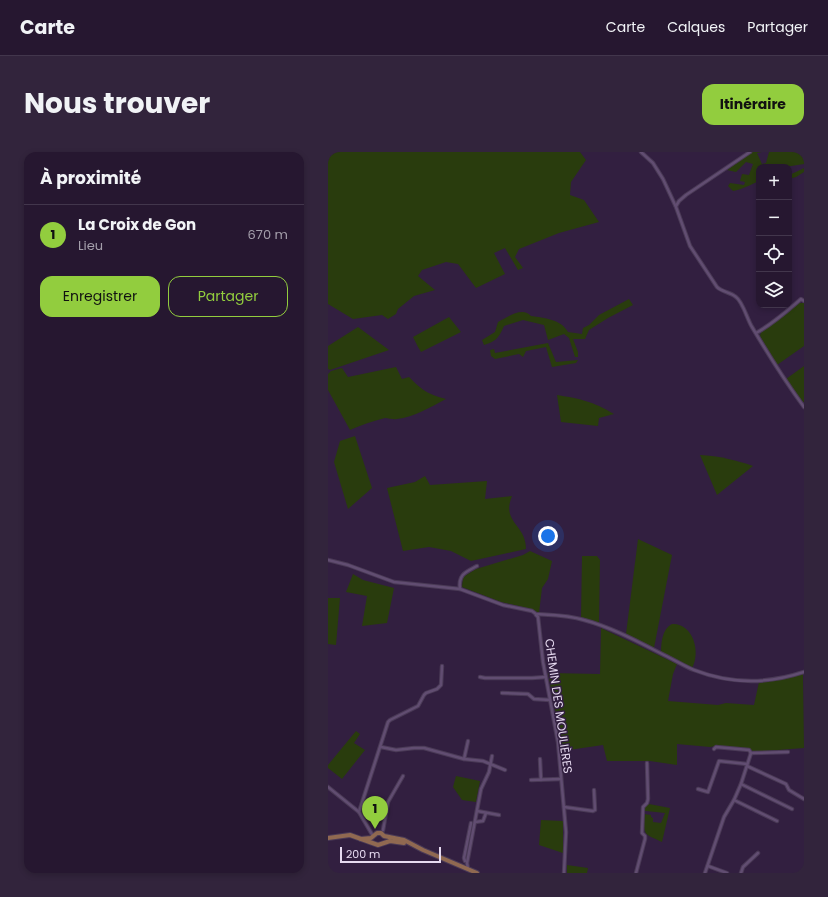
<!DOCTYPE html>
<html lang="fr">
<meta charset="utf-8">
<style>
:root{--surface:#261730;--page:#32243c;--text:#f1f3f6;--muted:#a49fab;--line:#42364c;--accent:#92cd3e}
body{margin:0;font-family:Poppins,sans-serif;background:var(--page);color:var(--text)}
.controls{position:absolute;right:12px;top:12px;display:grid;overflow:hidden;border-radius:8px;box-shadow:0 2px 6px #0003}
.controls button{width:36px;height:36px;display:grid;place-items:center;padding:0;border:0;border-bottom:1px solid var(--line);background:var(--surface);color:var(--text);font:20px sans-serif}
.scale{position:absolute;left:12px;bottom:10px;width:101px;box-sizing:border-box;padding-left:4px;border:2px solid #e6daf0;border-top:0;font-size:11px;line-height:14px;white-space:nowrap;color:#e6daf0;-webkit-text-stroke:3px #321f40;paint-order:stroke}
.you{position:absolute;left:220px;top:384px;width:14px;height:14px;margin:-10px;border:3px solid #fff;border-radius:50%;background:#1a73e8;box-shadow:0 0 0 6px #1a73e833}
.badge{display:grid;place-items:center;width:26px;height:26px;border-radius:50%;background:var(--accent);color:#111;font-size:13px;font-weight:700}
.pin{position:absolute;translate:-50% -33px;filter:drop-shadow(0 1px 2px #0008)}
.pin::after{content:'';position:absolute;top:21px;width:14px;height:12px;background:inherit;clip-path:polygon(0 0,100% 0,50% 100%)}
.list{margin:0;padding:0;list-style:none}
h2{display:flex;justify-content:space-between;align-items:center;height:52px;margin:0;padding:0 16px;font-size:17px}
h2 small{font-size:13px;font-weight:400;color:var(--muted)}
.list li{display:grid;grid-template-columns:26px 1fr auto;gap:12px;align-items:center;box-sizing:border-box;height:60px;padding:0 16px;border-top:1px solid var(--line)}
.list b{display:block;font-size:15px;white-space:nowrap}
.list p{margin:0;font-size:13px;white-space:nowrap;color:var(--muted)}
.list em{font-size:13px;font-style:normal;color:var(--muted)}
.actions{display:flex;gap:8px;padding:12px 16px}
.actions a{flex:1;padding:9px 0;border:1px solid var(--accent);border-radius:12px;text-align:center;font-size:14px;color:var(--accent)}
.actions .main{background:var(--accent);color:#111}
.icon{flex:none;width:22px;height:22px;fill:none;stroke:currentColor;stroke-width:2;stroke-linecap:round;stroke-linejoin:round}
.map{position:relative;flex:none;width:476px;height:721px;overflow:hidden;border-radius:12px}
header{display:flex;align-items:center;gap:24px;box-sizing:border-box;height:56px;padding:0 20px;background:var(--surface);border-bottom:1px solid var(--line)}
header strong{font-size:19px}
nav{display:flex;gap:22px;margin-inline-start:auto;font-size:14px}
.intro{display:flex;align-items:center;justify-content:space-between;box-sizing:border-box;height:96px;padding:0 24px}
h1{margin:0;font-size:28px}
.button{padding:10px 18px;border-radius:12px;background:var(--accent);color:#111;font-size:14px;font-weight:700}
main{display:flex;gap:24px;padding:0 24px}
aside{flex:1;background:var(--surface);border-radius:12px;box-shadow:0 2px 6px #0003}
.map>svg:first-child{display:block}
.green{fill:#293c0d}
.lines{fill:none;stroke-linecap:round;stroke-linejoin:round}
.street-casing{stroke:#4a3a56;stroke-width:4.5}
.primary-casing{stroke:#4a3a56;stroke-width:6}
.street{stroke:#614d71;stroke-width:2.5}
.primary{stroke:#906951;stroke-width:4}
.labels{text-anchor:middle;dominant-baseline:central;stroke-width:3;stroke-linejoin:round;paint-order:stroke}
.street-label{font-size:12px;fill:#e6daf0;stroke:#321f40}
</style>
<header>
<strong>Carte</strong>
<nav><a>Carte</a><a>Calques</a><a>Partager</a></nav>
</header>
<div class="intro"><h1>Nous trouver</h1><a class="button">Itinéraire</a></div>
<main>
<aside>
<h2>À proximité<small></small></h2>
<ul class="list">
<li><span class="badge">1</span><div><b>La Croix de Gon</b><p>Lieu</p></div><em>670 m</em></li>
</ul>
<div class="actions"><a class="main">Enregistrer</a><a>Partager</a></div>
</aside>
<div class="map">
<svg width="476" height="721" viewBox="0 0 476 721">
<rect width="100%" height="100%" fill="#321f40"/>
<g class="green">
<polygon points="0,0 252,0 258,8 243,30 242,43 256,48 271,70 231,81 191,97 187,105 195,116 190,118 177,96 166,101 177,122 148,136 130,112 118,110 94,118 90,124 107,138 86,144 70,157 68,162 60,167 54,163 25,167 0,152"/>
<path d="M 424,0 L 434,0 L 429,1 L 434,12 L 438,11 L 441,0 L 476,0 L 476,12 L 457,15 L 431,15 L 431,29 C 422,33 415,37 405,39 L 400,34 L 402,31 L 416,33 L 417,30 L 412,29 L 414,22 L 421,23 L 425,12 L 418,10 L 408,20 L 399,18 Z"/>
<polygon points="476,16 476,20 468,25 461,27 461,23 468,20"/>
<path d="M 301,147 L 305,153 L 280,166 L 261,178 L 257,187 L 245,187 L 250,200 L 250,205 L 247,205 L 241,186 L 236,182 L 220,188 L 216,173 L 195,168 L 176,174 C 171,185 169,189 156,193 L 154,188 L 167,180 L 170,170 C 179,165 195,154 203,164 C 216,166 233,167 240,180 L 254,182 L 255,176 L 261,173 L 271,163 Z"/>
<polygon points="470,151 476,151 476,194 449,213 432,184 433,180 463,158"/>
<polygon points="121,165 133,180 93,200 90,195 85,185"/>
<polygon points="30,175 61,198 2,218 0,217 0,194"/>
<polygon points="220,191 228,210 250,208 248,211 224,215 218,195 198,199 195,205 191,202 167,207 163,204 162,198 166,197 167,201"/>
<polygon points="476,214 476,250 475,250 458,227"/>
<path d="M 68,215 L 74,227 L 81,225 C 94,238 99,242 118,247 C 103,255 86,265 69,267 C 65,268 61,266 57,266 C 45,269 33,273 22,278 L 0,238 L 0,222 L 3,219 L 14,216 L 20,225 Z"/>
<path d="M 229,243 C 253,247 264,249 286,262 L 271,266 L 270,274 L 233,270 Z"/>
<polygon points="27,284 44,336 20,357 6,310 12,289"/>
<path d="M 372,303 C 391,304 408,308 425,314 L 389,343 Z"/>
<path d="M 97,324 L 102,333 L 159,329 L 157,347 L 184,344 C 173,371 198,372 198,397 L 143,409 L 123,399 L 101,395 L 75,399 L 59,336 L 87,330 Z"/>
<polygon points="310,387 344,403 326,496 298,482"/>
<polygon points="202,399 224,409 220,427 214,436 211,461 199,456 173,450 134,435 135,425 148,417 195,403"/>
<polygon points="254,404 269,404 272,408 271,471 253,465"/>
<polygon points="25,422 35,428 66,436 59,471 34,474 39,444 18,440"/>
<polygon points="0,446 12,446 8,493 0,492"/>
<path d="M 344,472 C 365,471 373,500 364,516 L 333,501 C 333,491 334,477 344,472 Z"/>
<polygon points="273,476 349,512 345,522 340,549 390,553 398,551 426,553 431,530 444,528 475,521 476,596 425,600 422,597 387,594 382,595 349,592 349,613 322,609 279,609 275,593 234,599 234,594 220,521 272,522"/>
<polygon points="28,579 32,582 26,591 37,598 14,627 0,616 0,613"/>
<polygon points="128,624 152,629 148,650 134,648 125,635"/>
<path d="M 321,652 L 342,656 L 334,690 C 315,681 316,684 316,662 L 323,663 L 323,665 L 325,666 L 325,670 L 333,671 L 337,661 L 318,659 L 317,659 L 316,655 Z"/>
<polygon points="213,668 235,669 235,701 211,693"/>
<polygon points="239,713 260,716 259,721 239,721"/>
</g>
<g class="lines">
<defs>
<g id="street">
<path d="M 313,0 L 325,11 L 335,27 L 348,55 L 362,94 L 389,135 C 394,140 402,140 408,145 C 415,150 419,167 424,175 C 440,202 457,229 476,255"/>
<polyline points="348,54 351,49 358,43 422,0"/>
<path d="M 428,181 C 445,172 459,159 473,147 L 476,149"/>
<path d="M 0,408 L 20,413 L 66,430 L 132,437 L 175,453 L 204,459 L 208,462 C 224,463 240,463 256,468 C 286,476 314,492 342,506 C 350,510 358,515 366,518 C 402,532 440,532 476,520"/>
<path d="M 132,437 C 130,422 138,420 149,414"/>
<polyline points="208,463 210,465 215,510 230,590 238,680 236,721"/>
<polyline points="152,525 157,526 204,526 218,525"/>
<polyline points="174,541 200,542 206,547 222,548"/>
<polyline points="53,595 68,598 86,596 96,596 136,607 155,609 177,618"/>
<polyline points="386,597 388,595 421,598 423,601"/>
<polyline points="423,601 460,600"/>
<polyline points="136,607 140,589"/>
<polyline points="212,607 213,628"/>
<polyline points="419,614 458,632 461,638 476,647"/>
<polyline points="203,628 233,627"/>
<polyline points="413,632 464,657"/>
<polyline points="0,635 31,660"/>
<polyline points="370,637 380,640 391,609 419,612"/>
<polyline points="406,648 449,669"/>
<polyline points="236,655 265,659 267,658 266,638"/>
<polyline points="149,659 171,663"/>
<polyline points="147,670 155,669 158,661"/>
<polyline points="55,678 60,650 75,624"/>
<polyline points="45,684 31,660 60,570 62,568 90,554 96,543 98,541 109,537 113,533 114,514"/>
<polyline points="137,709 136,706 143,671"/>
<polyline points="380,714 399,721"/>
<polyline points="140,717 139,711 153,637 161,620 164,604"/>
<polyline points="308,721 317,687 317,684 314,681 315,655 319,651 320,647 319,611"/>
<polyline points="377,721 396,665 406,648 413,632 423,601"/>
<polyline points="413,721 415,715 430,701"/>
</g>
<g id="primary">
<polyline points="0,686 22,683 50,693 62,689 76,691"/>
<polyline points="33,687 43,686 49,681 53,681 56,684 76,688 95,698 149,721"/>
</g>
</defs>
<use href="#street" class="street-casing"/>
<use href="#primary" class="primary-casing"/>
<use href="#street" class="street"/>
<use href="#primary" class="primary"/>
</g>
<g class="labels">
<g class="street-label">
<text transform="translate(231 554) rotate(82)">CHEMIN DES MOULIÈRES</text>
</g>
</g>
</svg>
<div class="controls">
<button>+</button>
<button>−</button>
<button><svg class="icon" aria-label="locate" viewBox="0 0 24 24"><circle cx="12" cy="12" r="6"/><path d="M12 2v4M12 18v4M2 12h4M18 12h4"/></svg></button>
<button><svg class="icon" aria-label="layers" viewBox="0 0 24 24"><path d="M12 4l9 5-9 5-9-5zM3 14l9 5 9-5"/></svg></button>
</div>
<div class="scale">200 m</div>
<div class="you"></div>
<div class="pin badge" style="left:47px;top:677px">1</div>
</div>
</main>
